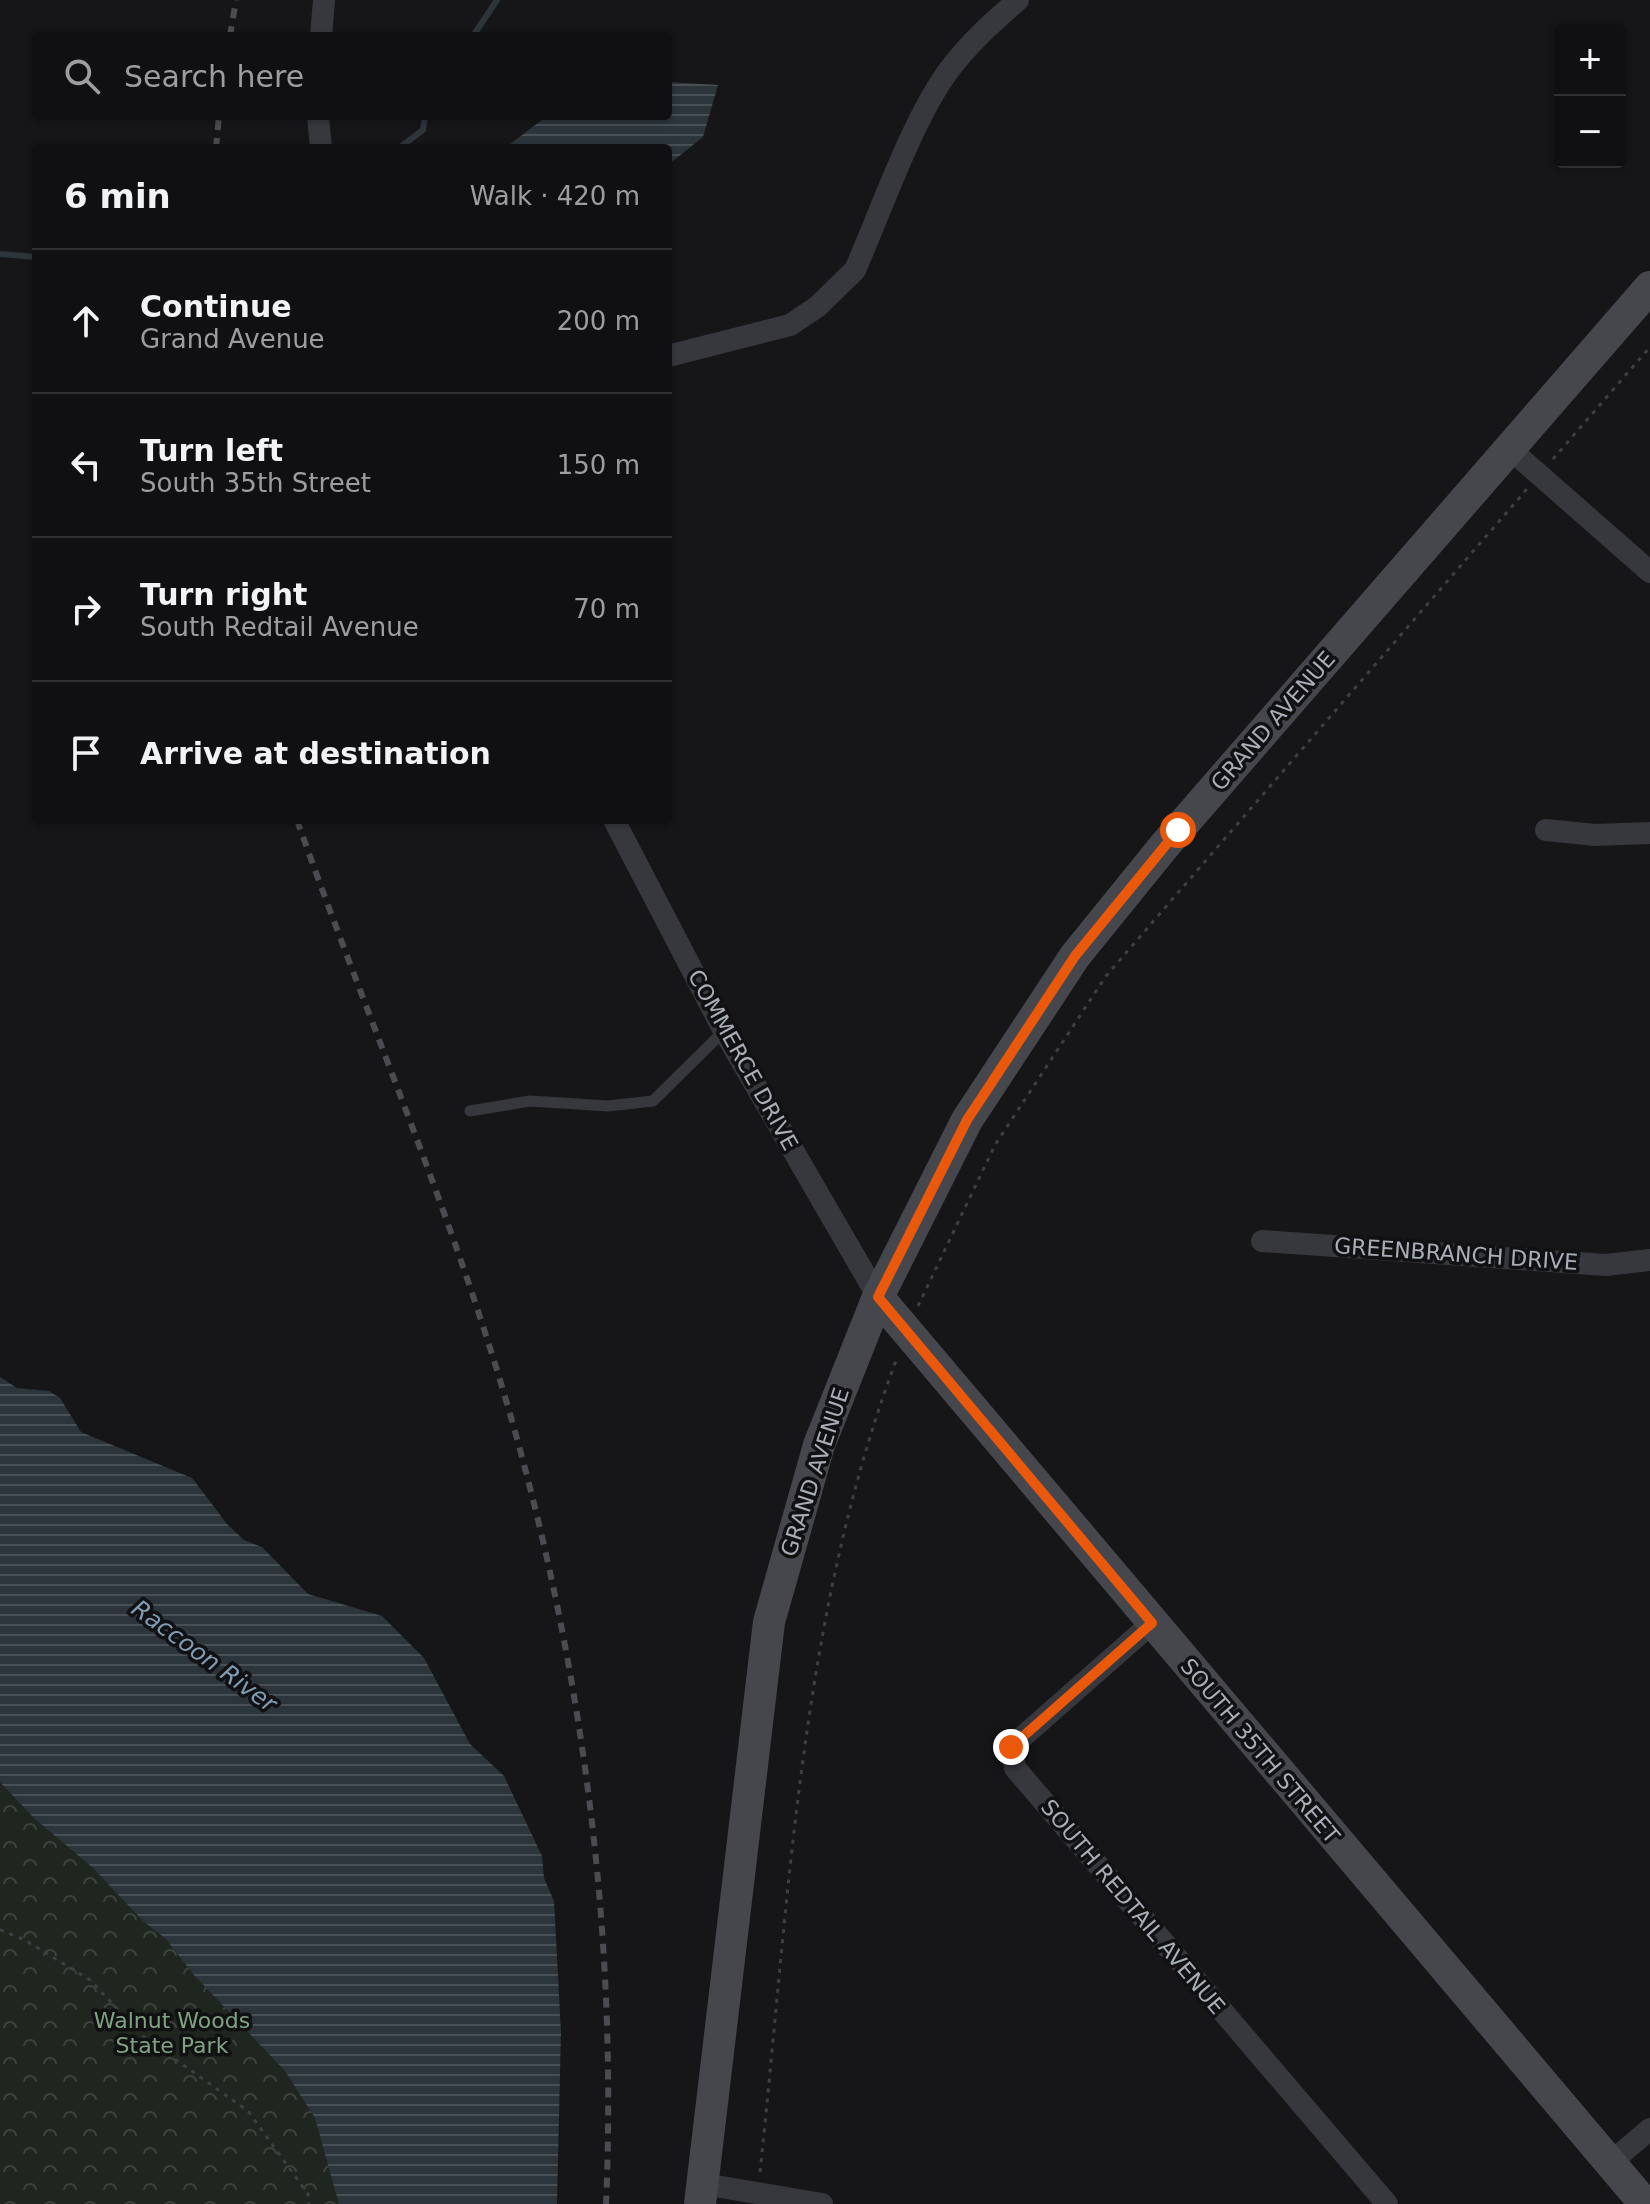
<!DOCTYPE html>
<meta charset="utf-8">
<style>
:root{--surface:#101012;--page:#19191b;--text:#f1f3f6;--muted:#9c9d9f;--line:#303032}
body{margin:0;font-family:"DejaVu Sans",sans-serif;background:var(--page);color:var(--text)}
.controls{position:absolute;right:24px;top:24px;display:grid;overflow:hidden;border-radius:8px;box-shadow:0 2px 6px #0004}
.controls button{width:72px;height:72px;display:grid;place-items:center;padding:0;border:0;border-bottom:2px solid var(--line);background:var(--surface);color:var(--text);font:40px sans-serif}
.stop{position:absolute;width:24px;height:24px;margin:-18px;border:6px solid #ea580c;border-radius:50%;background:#fff}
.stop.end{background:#ea580c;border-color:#fff;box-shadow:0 2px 8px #0008}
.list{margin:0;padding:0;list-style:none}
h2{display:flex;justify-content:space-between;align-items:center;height:104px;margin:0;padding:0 32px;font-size:34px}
h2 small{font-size:26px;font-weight:400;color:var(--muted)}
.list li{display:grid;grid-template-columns:52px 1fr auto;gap:24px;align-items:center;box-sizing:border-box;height:144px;padding:0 32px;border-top:2px solid var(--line)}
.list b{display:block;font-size:30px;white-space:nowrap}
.list p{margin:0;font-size:26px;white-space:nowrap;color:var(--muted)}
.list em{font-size:26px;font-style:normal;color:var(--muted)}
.icon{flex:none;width:44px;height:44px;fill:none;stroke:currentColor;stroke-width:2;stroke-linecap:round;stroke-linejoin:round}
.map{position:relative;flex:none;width:1650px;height:2204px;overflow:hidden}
.search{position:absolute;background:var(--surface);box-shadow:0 2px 6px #0004;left:32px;top:32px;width:640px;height:88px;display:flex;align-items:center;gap:20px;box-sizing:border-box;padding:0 28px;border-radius:8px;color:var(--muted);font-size:30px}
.panel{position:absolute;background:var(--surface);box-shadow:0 2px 6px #0004;left:32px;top:144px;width:640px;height:680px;border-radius:8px}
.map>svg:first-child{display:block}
.park{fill:url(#park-crowns)}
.water{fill:url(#water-rules)}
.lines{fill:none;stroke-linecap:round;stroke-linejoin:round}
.stream{stroke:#2c353c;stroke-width:6}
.path{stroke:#3d3f44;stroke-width:3;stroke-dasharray:4 6;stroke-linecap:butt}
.lane{stroke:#37383d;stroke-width:11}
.street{stroke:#37383d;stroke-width:22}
.secondary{stroke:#45474d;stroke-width:32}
.rail{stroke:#4a4c52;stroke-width:6;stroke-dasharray:10 8;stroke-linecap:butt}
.route{stroke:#ea580c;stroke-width:10}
.labels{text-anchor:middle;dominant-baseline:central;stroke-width:7;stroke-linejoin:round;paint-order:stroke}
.street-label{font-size:22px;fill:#a8adb8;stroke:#111113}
.park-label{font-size:22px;fill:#7fa381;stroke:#111113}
.water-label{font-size:24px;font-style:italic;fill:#7f9bb3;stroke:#111113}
</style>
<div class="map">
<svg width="1650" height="2204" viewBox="0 0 1650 2204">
<defs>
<pattern id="park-crowns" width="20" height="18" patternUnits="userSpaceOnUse" patternTransform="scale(2)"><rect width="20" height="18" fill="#1e261f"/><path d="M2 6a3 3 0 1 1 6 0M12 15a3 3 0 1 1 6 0" fill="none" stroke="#3c433d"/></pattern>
<pattern id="water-rules" width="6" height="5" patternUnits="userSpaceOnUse" patternTransform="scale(2)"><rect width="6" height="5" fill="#2c353c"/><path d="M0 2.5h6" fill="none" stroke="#485056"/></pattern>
</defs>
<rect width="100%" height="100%" fill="#161618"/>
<polygon class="park" points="0,1713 439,2204 0,2204"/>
<g class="water">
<polygon points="668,82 718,85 703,137 668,165 668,148 505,148 547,116 668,116"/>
<polygon points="0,1377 17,1388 49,1391 60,1398 81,1432 192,1478 227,1524 244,1540 262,1547 308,1594 382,1616 424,1658 470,1744 504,1776 542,1856 544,1878 554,1901 561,2032 557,2204 339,2204 315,2118 285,2071 194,1975 165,1938 143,1921 93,1868 34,1818 0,1782"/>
</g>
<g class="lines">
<g class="stream">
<polyline points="473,36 497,0"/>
<polyline points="399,148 423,130 425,116"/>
<polyline points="0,254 36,257"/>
</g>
<g class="path">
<polyline points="1553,459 1650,347"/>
<polyline points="918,1306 995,1145 1106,976 1527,489"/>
<polyline points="0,1930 23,1939 90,1980 144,2037 248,2111 308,2194 309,2204"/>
<path d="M 760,2172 C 789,1901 800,1615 897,1358"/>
</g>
<polyline class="lane" points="470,1111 530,1101 608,1106 653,1101 724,1031"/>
<g class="street">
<polyline points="321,36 324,0"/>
<polyline points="318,116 321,148"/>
<path d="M 668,356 L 790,325 L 817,307 L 855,270 C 881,211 912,120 949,70 C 969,43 993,22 1018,0"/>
<polyline points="1510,449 1650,572"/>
<polyline points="614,820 724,1031 878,1297"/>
<polyline points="1546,830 1595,835 1650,833"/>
<polyline points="1262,1241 1606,1265 1650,1260"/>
<polyline points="1152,1623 1011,1747 1015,1768 1387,2204"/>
<polyline points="1610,2163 1650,2129"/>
<polyline points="703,2184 822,2204"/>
</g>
<g class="secondary">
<polyline points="878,1297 1645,2204"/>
<polyline points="700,2204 769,1622 819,1445 878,1297 967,1120 1075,956 1165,845 1650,287"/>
</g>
<g class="rail">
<polyline points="230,36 236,0"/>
<polyline points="216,148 219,116"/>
<path d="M 297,820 C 372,1032 464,1240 522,1457 C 587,1700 617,1952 606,2204"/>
</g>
</g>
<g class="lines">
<polyline class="route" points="1011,1747 1152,1623 878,1297 967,1120 1075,956 1178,830"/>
</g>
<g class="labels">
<g class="street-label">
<text transform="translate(1273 721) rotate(-49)">GRAND AVENUE</text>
<text transform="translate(743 1060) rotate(61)">COMMERCE DRIVE</text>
<text transform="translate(1456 1254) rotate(4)">GREENBRANCH DRIVE</text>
<text transform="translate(815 1472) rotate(-72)">GRAND AVENUE</text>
<text transform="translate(1260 1751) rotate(50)">SOUTH 35TH STREET</text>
<text transform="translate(1133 1907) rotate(50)">SOUTH REDTAIL AVENUE</text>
</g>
<g class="park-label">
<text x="172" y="2020">Walnut Woods<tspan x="172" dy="25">State Park</tspan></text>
</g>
<g class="water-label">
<text transform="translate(204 1656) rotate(36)">Raccoon River</text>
</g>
</g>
</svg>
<div class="controls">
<button>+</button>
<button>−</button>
</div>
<div class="stop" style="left:1178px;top:830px"></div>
<div class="stop end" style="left:1011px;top:1747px"></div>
<div class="search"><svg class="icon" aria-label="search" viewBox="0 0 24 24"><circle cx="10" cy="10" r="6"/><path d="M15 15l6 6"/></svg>Search here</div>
<section class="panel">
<h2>6 min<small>Walk · 420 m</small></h2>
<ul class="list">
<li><svg class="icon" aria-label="ahead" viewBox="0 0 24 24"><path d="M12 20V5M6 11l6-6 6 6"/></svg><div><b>Continue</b><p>Grand Avenue</p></div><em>200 m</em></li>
<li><svg class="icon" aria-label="left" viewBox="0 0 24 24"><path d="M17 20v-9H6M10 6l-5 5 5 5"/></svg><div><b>Turn left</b><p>South 35th Street</p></div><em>150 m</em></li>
<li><svg class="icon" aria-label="right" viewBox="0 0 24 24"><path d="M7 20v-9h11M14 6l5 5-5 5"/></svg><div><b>Turn right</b><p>South Redtail Avenue</p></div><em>70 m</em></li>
<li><svg class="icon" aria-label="arrive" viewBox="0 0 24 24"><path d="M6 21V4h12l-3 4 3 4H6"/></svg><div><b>Arrive at destination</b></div></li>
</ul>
</section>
</div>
